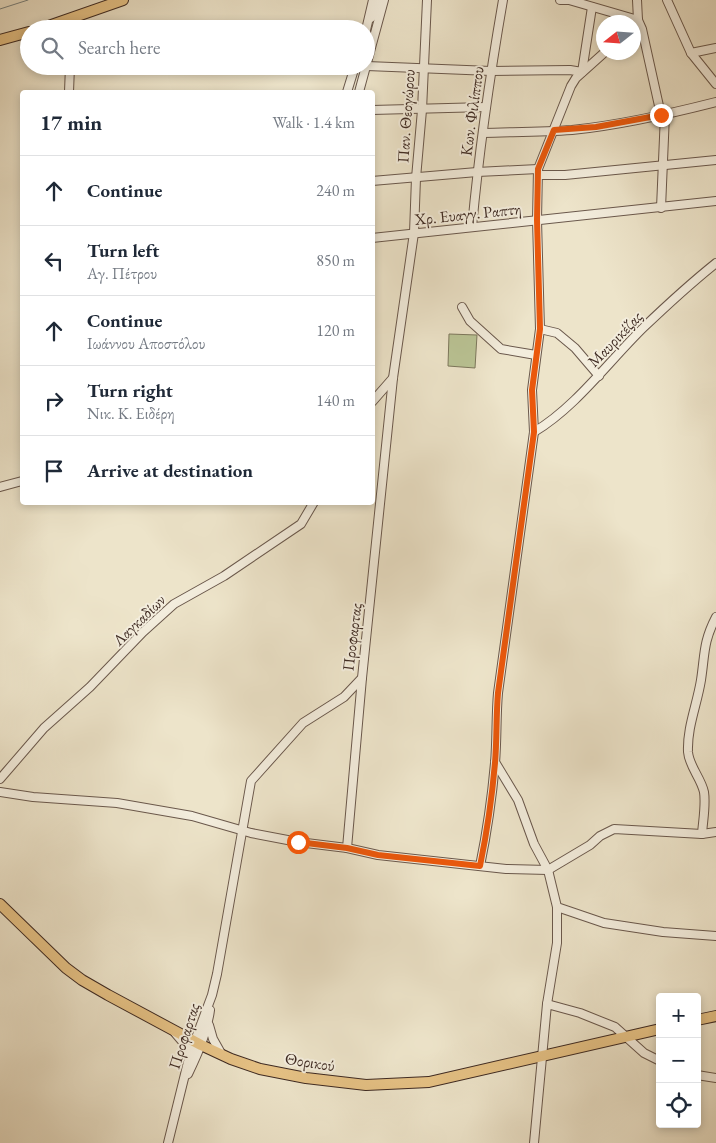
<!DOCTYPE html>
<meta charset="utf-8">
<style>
:root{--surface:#fff;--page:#f2f2f3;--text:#1f2937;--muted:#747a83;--line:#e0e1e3}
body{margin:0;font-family:"EB Garamond",serif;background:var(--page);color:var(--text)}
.controls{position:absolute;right:15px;bottom:15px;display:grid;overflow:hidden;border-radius:5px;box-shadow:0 2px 8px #0003}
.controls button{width:45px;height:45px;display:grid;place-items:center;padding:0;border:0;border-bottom:1px solid var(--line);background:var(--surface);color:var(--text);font:25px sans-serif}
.compass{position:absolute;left:596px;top:15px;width:45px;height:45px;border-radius:50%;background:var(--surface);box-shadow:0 2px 8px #0003;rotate:253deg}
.stop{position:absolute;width:15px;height:15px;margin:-11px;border:4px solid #ea580c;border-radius:50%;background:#fff}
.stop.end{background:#ea580c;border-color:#fff;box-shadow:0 1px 5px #0008}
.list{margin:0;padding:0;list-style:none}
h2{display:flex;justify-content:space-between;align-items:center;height:65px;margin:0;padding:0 20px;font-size:21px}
h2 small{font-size:16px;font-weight:400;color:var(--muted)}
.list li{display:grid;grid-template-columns:32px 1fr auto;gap:15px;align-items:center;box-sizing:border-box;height:70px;padding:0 20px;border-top:1px solid var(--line)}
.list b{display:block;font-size:19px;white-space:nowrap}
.list p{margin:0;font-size:16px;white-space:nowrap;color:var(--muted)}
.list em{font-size:16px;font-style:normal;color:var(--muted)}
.icon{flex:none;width:28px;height:28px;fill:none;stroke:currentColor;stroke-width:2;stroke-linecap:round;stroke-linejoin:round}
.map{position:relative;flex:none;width:716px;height:1143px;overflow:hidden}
.search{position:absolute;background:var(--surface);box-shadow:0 2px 8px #0003;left:20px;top:20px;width:355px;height:55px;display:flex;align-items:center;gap:12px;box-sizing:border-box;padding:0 18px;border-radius:28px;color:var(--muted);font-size:19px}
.panel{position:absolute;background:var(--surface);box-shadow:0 2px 8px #0003;left:20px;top:90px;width:355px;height:415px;border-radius:5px}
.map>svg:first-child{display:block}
.green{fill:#bac495;stroke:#7c775c}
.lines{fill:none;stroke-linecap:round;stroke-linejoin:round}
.stream{stroke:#778281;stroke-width:1}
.minor-casing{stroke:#6a584c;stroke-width:10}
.major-casing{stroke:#3e2a22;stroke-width:12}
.minor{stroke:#f3eddd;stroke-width:8}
.major{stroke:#e6c285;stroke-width:10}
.route{stroke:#ea580c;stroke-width:6}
.labels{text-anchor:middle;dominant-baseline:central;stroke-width:4;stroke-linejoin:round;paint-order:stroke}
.street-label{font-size:16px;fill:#3e2a22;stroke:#f3eddd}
</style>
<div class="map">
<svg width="716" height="1143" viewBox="0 0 716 1143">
<rect width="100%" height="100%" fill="#ede4ca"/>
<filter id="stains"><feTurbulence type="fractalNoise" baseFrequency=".004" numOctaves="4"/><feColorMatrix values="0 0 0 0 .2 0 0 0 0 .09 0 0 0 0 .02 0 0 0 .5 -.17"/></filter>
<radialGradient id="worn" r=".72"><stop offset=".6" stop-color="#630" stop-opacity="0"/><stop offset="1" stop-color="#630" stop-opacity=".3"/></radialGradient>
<polygon class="green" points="449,334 477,335 475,368 448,366"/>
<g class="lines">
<polyline class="stream" points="0,9 28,0"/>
<defs>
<g id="minor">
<polyline points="560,0 569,0 638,20"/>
<polyline points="637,0 638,20 642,29 661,115"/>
<polyline points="667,0 691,53 716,84"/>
<polyline points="371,18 374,15 378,0"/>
<polyline points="72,29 72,18"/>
<polyline points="366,30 373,0"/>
<polyline points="691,53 716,48"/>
<polyline points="367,66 491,71 570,70 582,72 592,7"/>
<polyline points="69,92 70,66"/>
<polyline points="347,92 355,66"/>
<polyline points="359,92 384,0"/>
<polyline points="372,110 486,107"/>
<path d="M 483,133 C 512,132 542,132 572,130 C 621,125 669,114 716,102"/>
<polyline points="538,175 565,175 716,160"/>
<polyline points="372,181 477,172 538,169"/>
<polyline points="661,208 665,114"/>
<path d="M 472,227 C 479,151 490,75 503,0"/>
<polyline points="372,238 716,201"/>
<polyline points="462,307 470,321 501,349 536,355"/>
<polyline points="540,329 557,333 575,348 599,376"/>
<polyline points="372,402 393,378"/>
<path d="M 534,432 C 576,407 609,361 644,327 C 667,305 691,283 716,263"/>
<polyline points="0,487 22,481"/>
<polyline points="495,762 518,800 534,844 548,870 557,907 604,923 663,932 716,936"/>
<polyline points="0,779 44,728 90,687 143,632 174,604 224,576 301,524 314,502"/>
<polyline points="0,792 33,797 117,803 192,816 251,833 298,842 347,848 378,855 506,869 548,870 590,845 600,836 614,829 702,834 716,832"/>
<path d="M 702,834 C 703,820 706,805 704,792 C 701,778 689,766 688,752 C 687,727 697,705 701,680 C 705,654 703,642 716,617"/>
<polyline points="347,848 362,678"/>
<path d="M 480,866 C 487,832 492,797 495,763 C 497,739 496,716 498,693 L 534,432 L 532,390 L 540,329 L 537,220 L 538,169 L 571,86 L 576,78 L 605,52"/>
<polyline points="547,1004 557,943 557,907"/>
<polyline points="209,1025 213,1039 222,1055"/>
<polyline points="175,1033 187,1047 188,1057"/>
<path d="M 188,1074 C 198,1053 207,1033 210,1010"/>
<polyline points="697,1075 716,1078"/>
<polyline points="168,1143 190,1054 212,995 217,974 251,781 303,723 344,697 362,678 393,378 414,233 416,178 422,110 427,0"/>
<polyline points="534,1143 547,1004 580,1013 615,1027 644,1053 660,1061"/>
</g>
<g id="major">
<polyline points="40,29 123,0"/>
<polyline points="0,40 29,32"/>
<polyline points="0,904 66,968 82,980 108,995 201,1045 231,1059 260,1069 306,1078 366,1085 429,1082 660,1029"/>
<polyline points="697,1020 716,1016"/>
</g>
</defs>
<use href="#minor" class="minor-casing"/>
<use href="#major" class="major-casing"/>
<use href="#minor" class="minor"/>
<use href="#major" class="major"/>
</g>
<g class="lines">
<path class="route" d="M 298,842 L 347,848 L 378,855 L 480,866 C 487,832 492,797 495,763 C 497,739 496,716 498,693 L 534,432 L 532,390 L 540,329 L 537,220 L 538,169 L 554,130 L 596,127 L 661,115"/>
</g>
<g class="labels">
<g class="street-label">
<text transform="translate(472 111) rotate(-82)">Κων. Φιλίππου</text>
<text transform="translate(406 116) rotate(-86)">Παν. Θεογώρου</text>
<text transform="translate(468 214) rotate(-6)">Χρ. Ευαγγ. Ραπτη</text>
<text transform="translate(615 339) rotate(-46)">Μαυρικέζας</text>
<text transform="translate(139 620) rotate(-44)">Λαγκαδίων</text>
<text transform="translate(352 637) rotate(-83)">Προφαρτας</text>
<text transform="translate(184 1036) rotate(-72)">Προφαρτας</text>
<text transform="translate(310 1062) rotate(9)">Θορικού</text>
</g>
</g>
<rect width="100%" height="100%" filter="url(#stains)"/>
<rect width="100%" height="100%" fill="url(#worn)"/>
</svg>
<div class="controls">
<button>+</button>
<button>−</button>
<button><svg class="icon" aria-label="locate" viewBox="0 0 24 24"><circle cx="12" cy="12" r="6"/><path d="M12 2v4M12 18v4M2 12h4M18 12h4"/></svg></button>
</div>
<svg class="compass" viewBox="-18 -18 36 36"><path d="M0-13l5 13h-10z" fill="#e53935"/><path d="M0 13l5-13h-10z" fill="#747a83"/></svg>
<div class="stop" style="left:298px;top:842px"></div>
<div class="stop end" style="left:661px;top:115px"></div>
<div class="search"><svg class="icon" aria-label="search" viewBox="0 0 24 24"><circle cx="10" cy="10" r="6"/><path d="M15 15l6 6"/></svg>Search here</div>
<section class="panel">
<h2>17 min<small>Walk · 1.4 km</small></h2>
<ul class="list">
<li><svg class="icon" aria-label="ahead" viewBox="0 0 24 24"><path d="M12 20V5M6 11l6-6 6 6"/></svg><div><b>Continue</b></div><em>240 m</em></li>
<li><svg class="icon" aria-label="left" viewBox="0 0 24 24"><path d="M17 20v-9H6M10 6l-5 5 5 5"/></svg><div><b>Turn left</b><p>Αγ. Πέτρου</p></div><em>850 m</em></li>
<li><svg class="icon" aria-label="ahead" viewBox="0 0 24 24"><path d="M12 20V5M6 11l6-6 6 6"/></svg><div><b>Continue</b><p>Ιωάννου Αποστόλου</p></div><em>120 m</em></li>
<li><svg class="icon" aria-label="right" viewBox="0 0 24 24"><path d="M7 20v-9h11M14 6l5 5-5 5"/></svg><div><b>Turn right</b><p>Νικ. Κ. Ειδέρη</p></div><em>140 m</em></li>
<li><svg class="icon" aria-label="arrive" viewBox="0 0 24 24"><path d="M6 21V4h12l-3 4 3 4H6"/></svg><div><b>Arrive at destination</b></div></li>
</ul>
</section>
</div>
